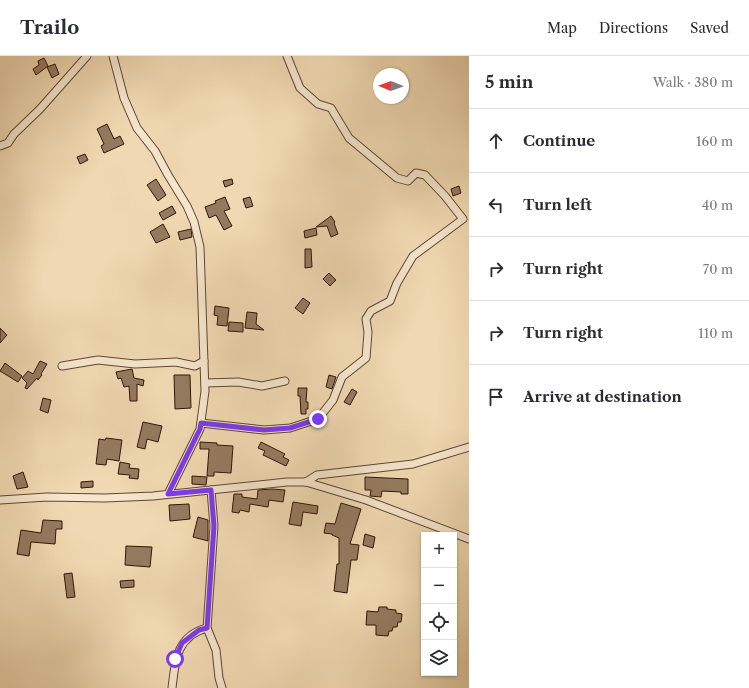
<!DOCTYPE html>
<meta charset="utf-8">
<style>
:root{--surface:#fff;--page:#f7f7f7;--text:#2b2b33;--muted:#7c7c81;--line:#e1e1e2}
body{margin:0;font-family:"Libre Caslon Text",serif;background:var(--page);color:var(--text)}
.controls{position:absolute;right:12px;bottom:12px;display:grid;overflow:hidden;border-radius:0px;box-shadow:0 1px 3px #0004}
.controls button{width:36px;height:36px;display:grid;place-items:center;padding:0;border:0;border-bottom:1px solid var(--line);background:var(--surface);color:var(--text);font:20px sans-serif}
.compass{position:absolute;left:373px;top:12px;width:36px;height:36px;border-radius:50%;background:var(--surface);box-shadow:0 1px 3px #0004;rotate:271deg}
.stop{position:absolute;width:12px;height:12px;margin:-9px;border:3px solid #7c3aed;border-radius:50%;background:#fff}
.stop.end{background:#7c3aed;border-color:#fff;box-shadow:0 1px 4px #0008}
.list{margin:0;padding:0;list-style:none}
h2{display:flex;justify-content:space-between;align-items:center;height:52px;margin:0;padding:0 16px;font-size:17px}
h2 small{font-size:13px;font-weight:400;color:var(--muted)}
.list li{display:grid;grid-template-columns:26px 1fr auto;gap:12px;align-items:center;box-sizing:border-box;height:64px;padding:0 16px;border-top:1px solid var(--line)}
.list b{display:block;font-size:15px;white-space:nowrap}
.list em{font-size:13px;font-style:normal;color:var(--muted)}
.icon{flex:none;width:22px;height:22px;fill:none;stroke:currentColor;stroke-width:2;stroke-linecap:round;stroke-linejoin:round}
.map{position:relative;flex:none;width:469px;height:632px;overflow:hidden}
header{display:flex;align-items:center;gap:24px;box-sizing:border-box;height:56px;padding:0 20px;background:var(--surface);border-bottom:1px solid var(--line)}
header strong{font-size:19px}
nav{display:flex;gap:22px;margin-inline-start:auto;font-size:14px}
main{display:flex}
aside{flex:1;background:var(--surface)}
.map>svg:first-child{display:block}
.building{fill:#947b60;stroke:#301507}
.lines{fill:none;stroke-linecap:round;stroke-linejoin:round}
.street-casing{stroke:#604632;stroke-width:9}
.street{stroke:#f5e6cd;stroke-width:7}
.route{stroke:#7c3aed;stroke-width:5}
</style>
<header>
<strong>Trailo</strong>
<nav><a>Map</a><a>Directions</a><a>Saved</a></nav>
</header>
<main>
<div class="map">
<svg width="469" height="632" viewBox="0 0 469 632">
<rect width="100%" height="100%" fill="#f0d9b2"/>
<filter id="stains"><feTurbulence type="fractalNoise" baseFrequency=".005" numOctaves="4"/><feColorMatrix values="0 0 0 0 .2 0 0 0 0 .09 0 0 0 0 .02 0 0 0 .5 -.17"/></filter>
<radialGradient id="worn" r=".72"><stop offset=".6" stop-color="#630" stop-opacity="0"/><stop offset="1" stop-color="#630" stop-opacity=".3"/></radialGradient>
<g class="building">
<polygon points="44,2 48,10 36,19 33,13 39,9 38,5"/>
<polygon points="55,8 59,18 52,22 47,11"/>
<polygon points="107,68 114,83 120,80 124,88 104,97 101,90 104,88 97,73"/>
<polygon points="85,98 88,104 80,108 77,101"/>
<polygon points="156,123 166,139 158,145 147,129"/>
<polygon points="232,123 233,128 225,131 223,125"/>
<polygon points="459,130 461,137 453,140 451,133"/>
<polygon points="225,141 230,153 224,155 232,170 224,174 216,159 209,162 205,151 216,147 215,145"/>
<polygon points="250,141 253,150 246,152 243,143"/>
<polygon points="172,150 176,157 163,164 159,157"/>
<polygon points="331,160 335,166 334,167 338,178 331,181 327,170 316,171"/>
<polygon points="163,168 170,181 156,187 150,176"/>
<polygon points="316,172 317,179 305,182 304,175"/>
<polygon points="191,173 192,181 180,184 178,176"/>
<polygon points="305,193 311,193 312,211 305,212"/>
<polygon points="329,217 336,224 330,230 323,223"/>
<polygon points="303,242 310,247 303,258 295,252"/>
<polygon points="215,250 229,252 227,270 217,269 218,260 214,259"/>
<polygon points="247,256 257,257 256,268 264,274 245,272"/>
<polygon points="229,266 243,267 243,276 228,275"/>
<polygon points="0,272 7,279 0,287"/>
<polygon points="40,305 47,308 41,318 42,319 38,324 37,322 27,333 25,332 27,327 22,322 28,315 33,318"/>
<polygon points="5,307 22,320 18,326 0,315"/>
<polygon points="132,313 134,322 144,324 143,330 137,328 137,345 130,345 129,330 124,331 121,322 118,323 116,316"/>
<polygon points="174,319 190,319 191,352 175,353"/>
<polygon points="329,319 336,321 332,333 326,331"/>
<polygon points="298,332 307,332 306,346 308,346 308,353 306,353 306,358 301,358 300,340 298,340"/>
<polygon points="352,333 357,336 350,349 344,346"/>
<polygon points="43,342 51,344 48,357 40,354"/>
<polygon points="143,366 162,370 158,386 147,383 145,393 137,391"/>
<polygon points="106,382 122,384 119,405 107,403 106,409 96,408 99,383 105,384"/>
<polygon points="200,386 217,387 217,389 233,390 231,417 214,416 214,420 207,420 209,393 200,393"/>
<polygon points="261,386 285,398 283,401 289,404 286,410 263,399 265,395 258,392"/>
<polygon points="120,406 130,408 129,412 139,413 138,423 129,422 130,419 118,418"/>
<polygon points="23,416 28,431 17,433 13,420"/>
<polygon points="192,420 207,421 206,429 192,428"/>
<polygon points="365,421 408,423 408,438 401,438 401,436 382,435 381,441 370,440 371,434 365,434"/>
<polygon points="93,425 93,431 81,432 81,426"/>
<polygon points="272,433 285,434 283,446 269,444 268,451 250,448 249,456 240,454 239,457 232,456 234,438 242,438 242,441 257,443 258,434"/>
<polygon points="293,446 318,450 317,458 303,456 301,470 289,468"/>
<polygon points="341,447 361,453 350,488 359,489 357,504 351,504 347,537 334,535 337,508 339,508 339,482 332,479 332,478 324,477 326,467 335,468"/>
<polygon points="189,448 190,463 170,465 169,449"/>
<polygon points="198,461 208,464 208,485 193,481"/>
<polygon points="43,464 62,465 62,473 56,473 55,488 31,486 29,500 17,498 21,474 41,477"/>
<polygon points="365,478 375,481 373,492 363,489"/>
<polygon points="126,490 152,491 150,511 125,509"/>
<polygon points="72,517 75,541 67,542 64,518"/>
<polygon points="134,524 134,531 121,532 120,525"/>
<polygon points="379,551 387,551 387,553 396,554 396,557 402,558 401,566 398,566 397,571 393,571 392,575 389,575 388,580 376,579 376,569 366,569 367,555 378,556"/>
</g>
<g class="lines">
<defs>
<g id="street">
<polyline points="113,0 124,42 137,72 155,95 168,119 187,150 194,166 200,191 205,335 200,373 168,438"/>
<polyline points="0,90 8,87 14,78 40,53 87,0"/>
<polyline points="62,310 98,304 135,308 176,306 195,310 204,305"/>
<polyline points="205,327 238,326 262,330 285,325"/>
<polyline points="201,367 264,374 290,372 318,363 333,344 342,321 366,302 368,276 366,263 371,255 390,245 397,227 413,200 463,163 445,140 425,119 416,117 408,125 397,122 349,82 331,52 318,48 300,32 287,0"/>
<polyline points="306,426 317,419 413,408 469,391"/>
<polyline points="211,434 214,470 207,572 216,594 219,622 222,632"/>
<polyline points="0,444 47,441 105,442 153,440 287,426 306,426 366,444 469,483"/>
<path d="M 172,632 C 175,606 176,580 207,572"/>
</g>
</defs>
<use href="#street" class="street-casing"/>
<use href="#street" class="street"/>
</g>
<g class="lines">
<polyline class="route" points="175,603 182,587 199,574 207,572 214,470 211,434 168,438 200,373 201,367 264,374 290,372 318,363"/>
</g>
<rect width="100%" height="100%" filter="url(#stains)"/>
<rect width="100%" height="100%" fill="url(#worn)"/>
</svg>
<div class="controls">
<button>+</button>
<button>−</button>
<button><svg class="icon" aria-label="locate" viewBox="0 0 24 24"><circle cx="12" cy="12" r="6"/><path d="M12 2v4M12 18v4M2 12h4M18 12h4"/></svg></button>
<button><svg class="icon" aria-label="layers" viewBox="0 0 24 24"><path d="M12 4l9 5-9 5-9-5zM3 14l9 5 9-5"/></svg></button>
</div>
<svg class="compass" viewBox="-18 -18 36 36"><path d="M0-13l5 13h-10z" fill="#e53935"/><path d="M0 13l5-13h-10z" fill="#7c7c81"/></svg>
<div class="stop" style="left:175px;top:603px"></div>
<div class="stop end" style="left:318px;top:363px"></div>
</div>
<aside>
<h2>5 min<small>Walk · 380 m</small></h2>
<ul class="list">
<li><svg class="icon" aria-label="ahead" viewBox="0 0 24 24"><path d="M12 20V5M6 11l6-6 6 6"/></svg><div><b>Continue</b></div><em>160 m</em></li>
<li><svg class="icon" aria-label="left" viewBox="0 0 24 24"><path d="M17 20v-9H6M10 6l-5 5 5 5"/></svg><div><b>Turn left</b></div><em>40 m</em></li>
<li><svg class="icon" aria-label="right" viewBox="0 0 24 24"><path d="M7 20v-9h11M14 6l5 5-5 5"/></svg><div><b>Turn right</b></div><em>70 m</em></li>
<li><svg class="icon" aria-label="right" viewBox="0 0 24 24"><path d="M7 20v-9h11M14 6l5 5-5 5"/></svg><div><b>Turn right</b></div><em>110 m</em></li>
<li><svg class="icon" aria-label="arrive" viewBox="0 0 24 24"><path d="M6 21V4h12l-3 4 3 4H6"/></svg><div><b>Arrive at destination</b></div></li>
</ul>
</aside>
</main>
